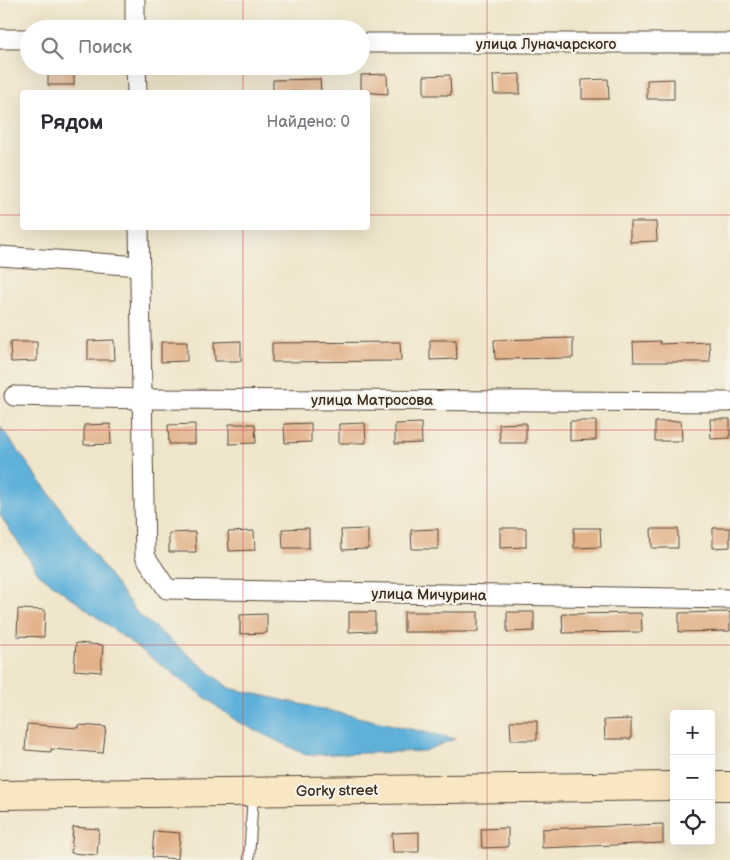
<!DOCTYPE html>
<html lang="ru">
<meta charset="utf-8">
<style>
:root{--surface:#fff;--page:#f2f2f3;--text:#2b2b33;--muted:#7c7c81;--line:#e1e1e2}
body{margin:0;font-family:"Balsamiq Sans",sans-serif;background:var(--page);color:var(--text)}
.controls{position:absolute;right:15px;bottom:15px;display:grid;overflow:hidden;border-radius:5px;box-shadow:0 5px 20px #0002}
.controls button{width:45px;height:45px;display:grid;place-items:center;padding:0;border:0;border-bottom:1px solid var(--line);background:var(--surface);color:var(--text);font:25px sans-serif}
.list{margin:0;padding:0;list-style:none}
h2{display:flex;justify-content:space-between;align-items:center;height:65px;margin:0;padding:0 20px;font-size:21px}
h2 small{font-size:16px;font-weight:400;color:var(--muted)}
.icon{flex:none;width:28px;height:28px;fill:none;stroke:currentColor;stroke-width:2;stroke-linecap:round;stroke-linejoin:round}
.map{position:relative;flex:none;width:730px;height:860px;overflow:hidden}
.search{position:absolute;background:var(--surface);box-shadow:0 5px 20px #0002;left:20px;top:20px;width:350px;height:55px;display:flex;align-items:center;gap:12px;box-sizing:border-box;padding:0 18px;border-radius:28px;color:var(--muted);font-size:19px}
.panel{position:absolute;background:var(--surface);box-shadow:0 5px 20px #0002;left:20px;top:90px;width:350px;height:140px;border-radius:5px}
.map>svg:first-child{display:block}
.water{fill:#5eb1da;stroke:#4c6e7c}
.building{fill:#e2b28a}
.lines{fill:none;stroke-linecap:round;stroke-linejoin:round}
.service-casing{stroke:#564638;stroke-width:12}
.minor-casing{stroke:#564638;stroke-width:21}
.secondary-casing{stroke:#564638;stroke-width:30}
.service{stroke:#fff;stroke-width:10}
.minor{stroke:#fff;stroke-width:19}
.secondary{stroke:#f9e7c3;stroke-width:28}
.grid{fill:none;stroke:#d1495b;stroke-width:1;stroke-opacity:0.55}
.labels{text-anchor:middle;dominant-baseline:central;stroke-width:4.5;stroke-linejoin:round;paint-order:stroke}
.street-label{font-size:15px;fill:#3b2a1e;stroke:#f7f3e8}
</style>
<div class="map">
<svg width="730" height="860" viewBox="0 0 730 860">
<rect width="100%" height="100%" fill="#f7f3e8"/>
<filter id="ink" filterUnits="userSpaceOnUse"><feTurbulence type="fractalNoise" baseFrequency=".02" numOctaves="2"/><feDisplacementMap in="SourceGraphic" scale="10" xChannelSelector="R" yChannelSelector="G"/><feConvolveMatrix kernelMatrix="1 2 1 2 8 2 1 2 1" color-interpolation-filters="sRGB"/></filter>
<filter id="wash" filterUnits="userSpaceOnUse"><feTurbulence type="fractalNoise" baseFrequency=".0096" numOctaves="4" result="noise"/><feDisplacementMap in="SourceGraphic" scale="20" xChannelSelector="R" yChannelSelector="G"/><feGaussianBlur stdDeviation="1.12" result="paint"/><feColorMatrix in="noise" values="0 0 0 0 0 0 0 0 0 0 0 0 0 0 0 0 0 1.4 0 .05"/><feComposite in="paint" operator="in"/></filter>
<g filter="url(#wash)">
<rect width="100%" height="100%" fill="#efe5ca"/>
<polygon class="water" points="0,426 137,613 229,688 455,739 424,751 306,755 238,722 39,574 0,515"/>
<g id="blocks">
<g class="building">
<rect x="48" y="66" width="26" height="19"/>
<polygon points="387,74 388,94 361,92 361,75"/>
<polygon points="520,74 520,94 494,94 493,75"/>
<polygon points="450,75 451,95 424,95 424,76"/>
<polygon points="320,79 321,92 273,92 273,80"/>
<polygon points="608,79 609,99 582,99 582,80"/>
<polygon points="674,79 674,99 647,99 647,80"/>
<polygon points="630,222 656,222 657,241 630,242"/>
<polygon points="573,338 573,358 495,359 494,340"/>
<polygon points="114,340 115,360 88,360 88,341"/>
<polygon points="430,340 456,340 457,359 430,360"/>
<polygon points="241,341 241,361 215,361 214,342"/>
<polygon points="660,341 660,344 709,342 710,362 634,362 633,342"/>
<polygon points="10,342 37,342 37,361 11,362"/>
<polygon points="161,342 187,342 187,361 161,362"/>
<polygon points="400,342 401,361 272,362 272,343"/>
<polygon points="710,419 730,419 730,438 711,439"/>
<polygon points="570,421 596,421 596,440 570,441"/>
<polygon points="681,421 682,441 655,441 655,422"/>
<polygon points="311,423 311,442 285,443 284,424"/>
<polygon points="365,423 366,443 339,443 339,424"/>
<polygon points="421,423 422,443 395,444 395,424"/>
<polygon points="526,423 526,443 500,443 499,424"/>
<polygon points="110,424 111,444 84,445 84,425"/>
<polygon points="195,424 195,444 169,444 168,425"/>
<polygon points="229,424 255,424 256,443 229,444"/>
<polygon points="309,528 309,548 283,548 282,529"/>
<polygon points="500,528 526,528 526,547 500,548"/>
<polygon points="574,528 600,528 601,547 574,548"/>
<polygon points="713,528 730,528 730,547 713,548"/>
<polygon points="368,529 368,549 342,550 341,530"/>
<polygon points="438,529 438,549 412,549 411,530"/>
<polygon points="651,529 678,529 678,548 652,548"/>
<polygon points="254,531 255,550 229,551 228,532"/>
<polygon points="195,532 196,552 169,552 169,533"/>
<polygon points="18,609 45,610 44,637 17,636"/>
<polygon points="349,612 375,612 375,631 349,632"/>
<rect x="404" y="612" width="74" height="20"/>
<polygon points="507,612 534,612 534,631 507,632"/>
<polygon points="730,612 730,631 679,632 679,613"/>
<polygon points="641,613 642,632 563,633 562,614"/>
<polygon points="267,614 267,633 240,634 240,615"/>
<polygon points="76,643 103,645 101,672 74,670"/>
<polygon points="631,719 631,739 605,739 604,720"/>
<polygon points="510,721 537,721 537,740 511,740"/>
<polygon points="27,724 79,728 79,725 106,727 103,753 51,749 51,752 25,750"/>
<polygon points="663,824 663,843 542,848 542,829"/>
<polygon points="73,827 99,829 97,855 71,853"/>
<polygon points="508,828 508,847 482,848 481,829"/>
<polygon points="154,831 180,833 178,859 152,857"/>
<polygon points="419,832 419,852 393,852 392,833"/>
</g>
</g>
</g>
<g filter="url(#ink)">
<use href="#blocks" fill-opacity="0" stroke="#564638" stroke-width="1"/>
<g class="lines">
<defs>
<polyline id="service" points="249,860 253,793"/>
<g id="minor">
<polyline points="135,0 135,29"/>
<polyline points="0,39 29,39"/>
<polyline points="361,43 730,43"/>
<polyline points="136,66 137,92"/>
<polyline points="139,228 145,556 167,589 730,599"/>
<polyline points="0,256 140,266"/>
<polyline points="14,396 142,399 730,402"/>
</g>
<g id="secondary">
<polyline points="711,786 730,786"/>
<polyline points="0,795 674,786"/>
</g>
</defs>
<use href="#service" class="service-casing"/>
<use href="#minor" class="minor-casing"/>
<use href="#secondary" class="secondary-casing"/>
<use href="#service" class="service"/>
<use href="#minor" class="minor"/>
<use href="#secondary" class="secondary"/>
</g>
</g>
<path class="grid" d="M 243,0 L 243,29M 487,0 L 487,860M 243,66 L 243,92M 0,215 L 22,215M 368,215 L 730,215M 243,228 L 243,860M 0,430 L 730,430M 0,645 L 730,645"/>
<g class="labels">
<g class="street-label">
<text x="546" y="44">улица Луначарского</text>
<text x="372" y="400">улица Матросова</text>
<text transform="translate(429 595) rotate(1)">улица Мичурина</text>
<text transform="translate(337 791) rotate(-1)">Gorky street</text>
</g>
</g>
</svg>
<div class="controls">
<button>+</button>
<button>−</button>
<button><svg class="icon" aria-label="locate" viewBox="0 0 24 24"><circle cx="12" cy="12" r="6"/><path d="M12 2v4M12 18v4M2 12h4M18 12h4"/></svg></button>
</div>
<div class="search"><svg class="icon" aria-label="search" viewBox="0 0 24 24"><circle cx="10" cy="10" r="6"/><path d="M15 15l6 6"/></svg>Поиск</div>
<section class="panel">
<h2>Рядом<small>Найдено: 0</small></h2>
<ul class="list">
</ul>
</section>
</div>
